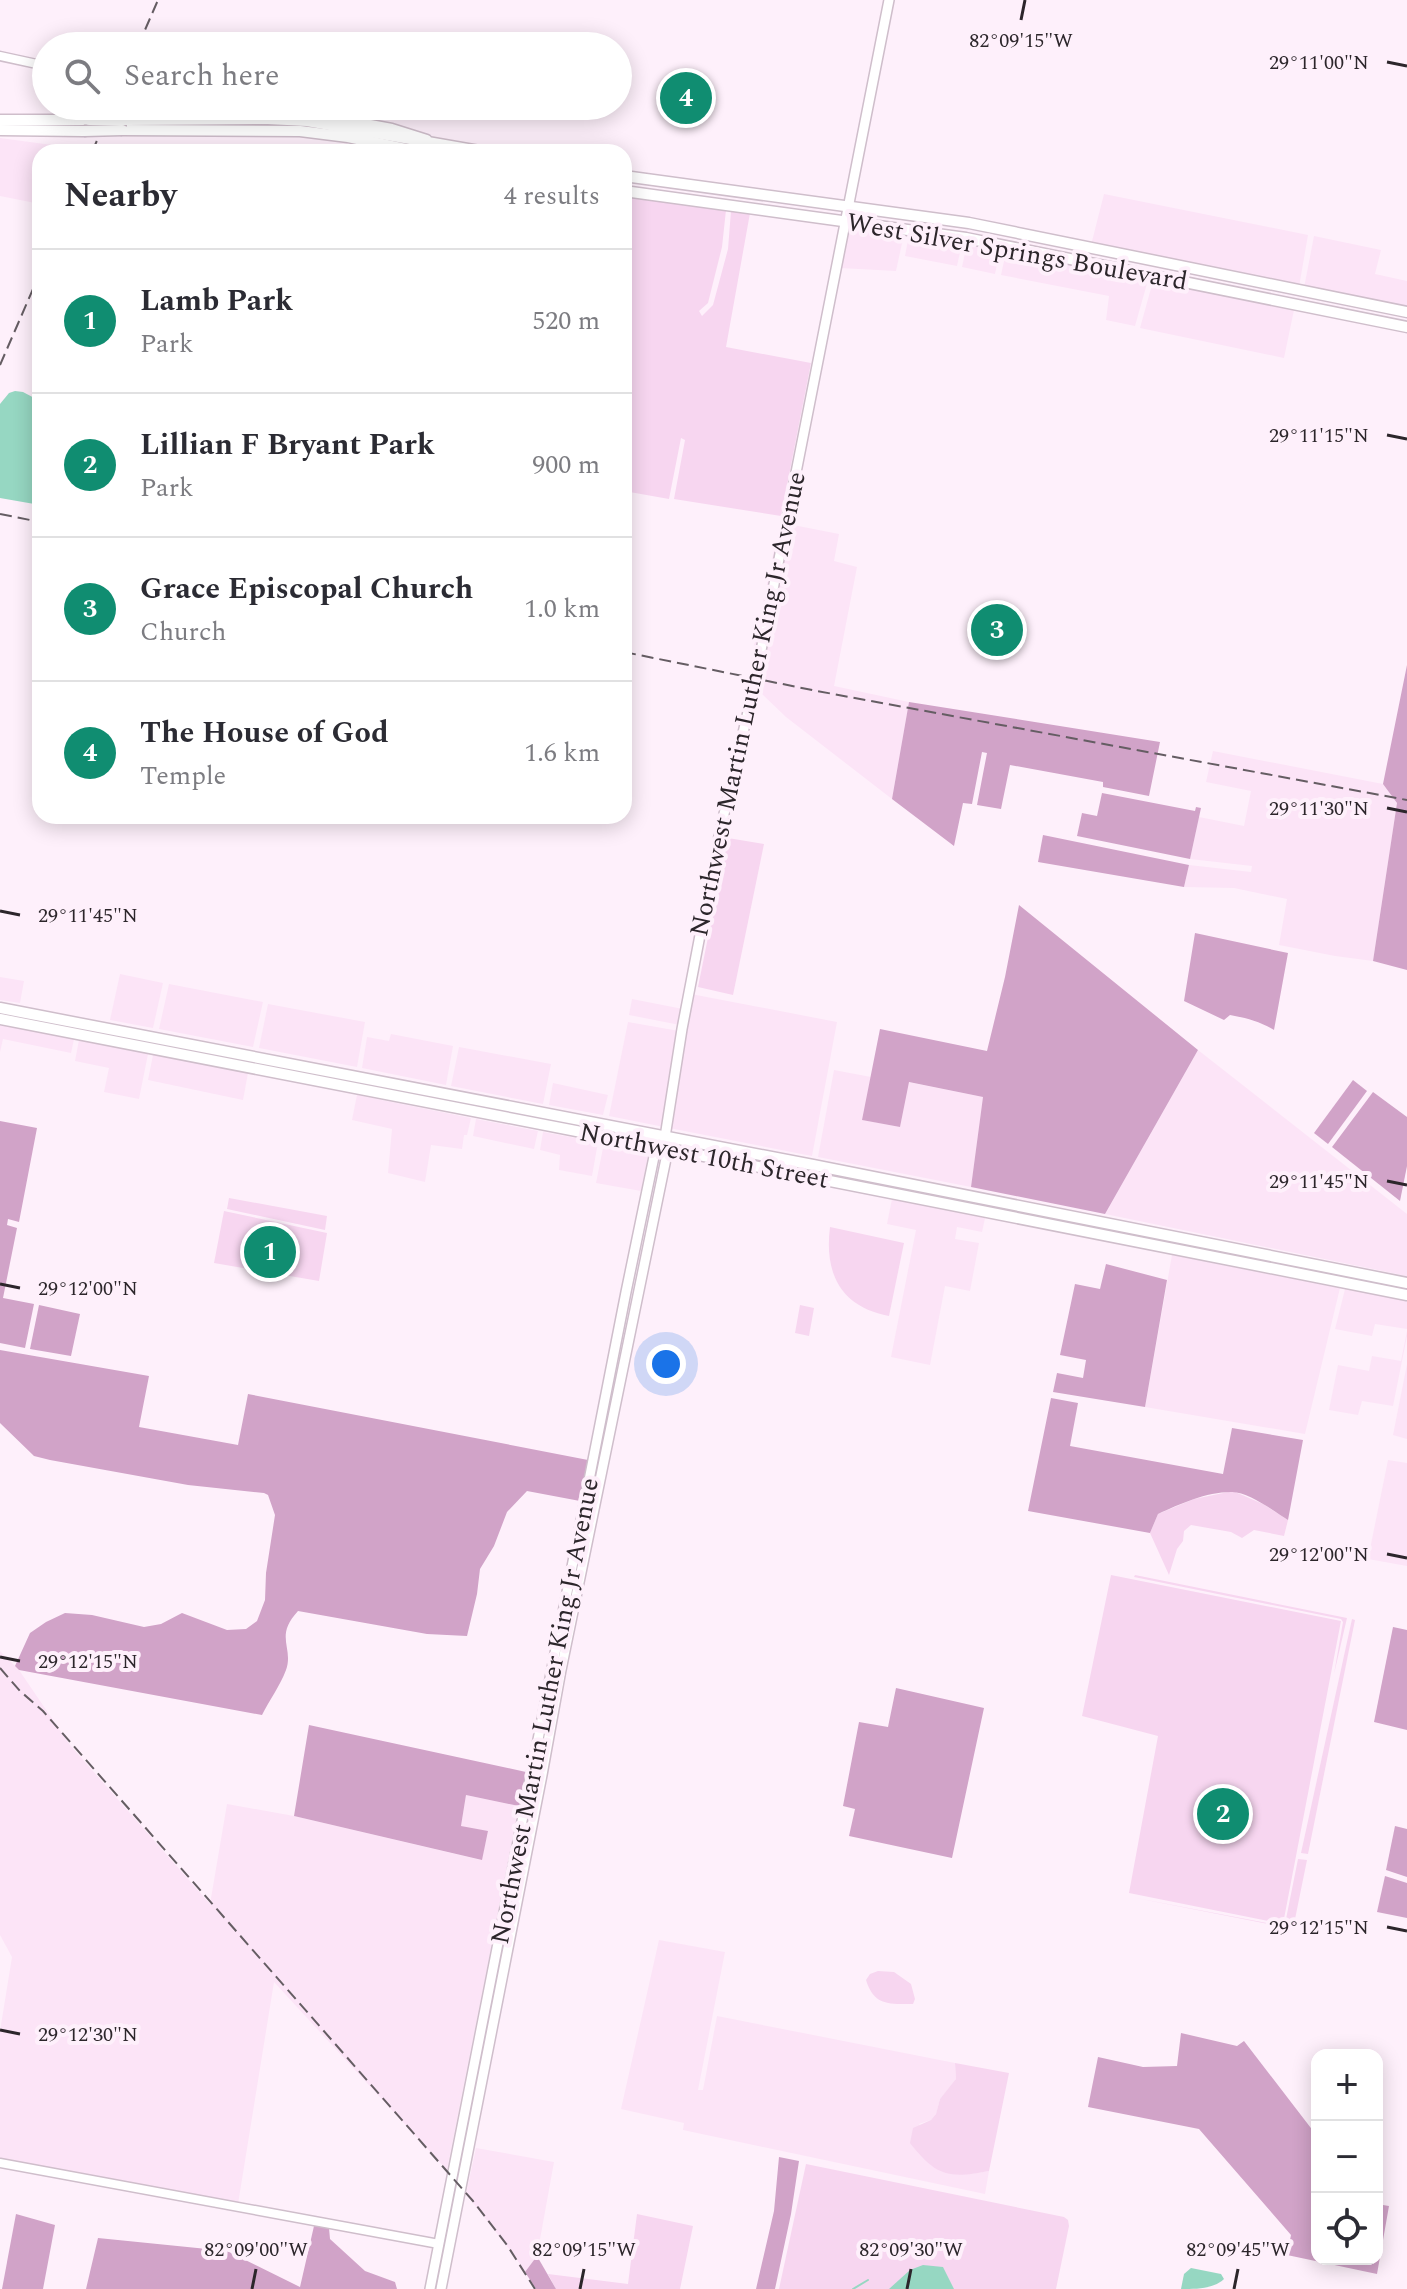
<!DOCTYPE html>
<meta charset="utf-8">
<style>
:root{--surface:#fff;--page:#f7f7f7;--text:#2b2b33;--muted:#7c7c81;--line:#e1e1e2;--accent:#108d71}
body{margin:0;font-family:Spectral,serif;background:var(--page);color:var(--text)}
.controls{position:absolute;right:24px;bottom:24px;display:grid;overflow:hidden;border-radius:16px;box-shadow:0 4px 20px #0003}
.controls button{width:72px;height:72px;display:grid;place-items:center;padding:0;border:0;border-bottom:2px solid var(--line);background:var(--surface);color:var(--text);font:40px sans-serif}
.you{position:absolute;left:666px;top:1364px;width:28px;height:28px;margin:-20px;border:6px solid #fff;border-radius:50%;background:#1a73e8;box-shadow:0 0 0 12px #1a73e833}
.badge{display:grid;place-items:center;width:52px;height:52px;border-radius:50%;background:var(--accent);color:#fff;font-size:26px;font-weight:700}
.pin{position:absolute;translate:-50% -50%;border:4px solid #fff;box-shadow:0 2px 8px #0006}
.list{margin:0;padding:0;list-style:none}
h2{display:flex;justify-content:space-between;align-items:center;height:104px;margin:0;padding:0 32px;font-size:34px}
h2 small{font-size:26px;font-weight:400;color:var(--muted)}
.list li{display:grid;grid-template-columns:52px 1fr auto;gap:24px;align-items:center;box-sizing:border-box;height:144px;padding:0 32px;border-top:2px solid var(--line)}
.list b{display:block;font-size:30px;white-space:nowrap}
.list p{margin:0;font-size:26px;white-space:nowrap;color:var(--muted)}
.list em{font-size:26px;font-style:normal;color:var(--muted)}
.icon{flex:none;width:44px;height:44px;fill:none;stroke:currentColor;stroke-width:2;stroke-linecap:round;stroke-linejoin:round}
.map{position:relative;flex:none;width:1407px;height:2289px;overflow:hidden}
.search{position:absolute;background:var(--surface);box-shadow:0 4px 20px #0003;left:32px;top:32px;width:600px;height:88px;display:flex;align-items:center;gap:20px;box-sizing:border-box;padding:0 28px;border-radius:44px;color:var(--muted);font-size:30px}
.panel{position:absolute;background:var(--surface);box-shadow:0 4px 20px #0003;left:32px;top:144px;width:600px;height:680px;border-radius:24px}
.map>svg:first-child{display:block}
.built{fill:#fce4f7}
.green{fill:#f7d6f0}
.forest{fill:#d1a3c8}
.water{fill:#96d7c2}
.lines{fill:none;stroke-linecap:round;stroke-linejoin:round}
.stream{stroke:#96d7c2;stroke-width:2}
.tertiary-casing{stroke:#cfbecb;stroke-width:11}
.secondary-casing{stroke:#cfbecb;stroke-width:12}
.primary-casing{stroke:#cfbecb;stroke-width:13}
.trunk-casing{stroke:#cfbecb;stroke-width:13}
.tertiary{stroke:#fff;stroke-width:8}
.secondary{stroke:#fff;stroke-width:9}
.primary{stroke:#fff;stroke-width:10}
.trunk{stroke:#fff;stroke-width:10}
.rail{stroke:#655d63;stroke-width:2;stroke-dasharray:12 6;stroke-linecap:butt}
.primary-bridge-casing{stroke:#cfbecb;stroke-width:13;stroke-linecap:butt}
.primary-bridge{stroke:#fff;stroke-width:10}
.ticks{fill:none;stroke:#2c262b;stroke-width:3}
.labels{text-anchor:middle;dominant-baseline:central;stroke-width:8;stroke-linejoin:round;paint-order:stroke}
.street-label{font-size:26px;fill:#2c262b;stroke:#fef0fb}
.ticks-label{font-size:20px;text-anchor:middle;fill:#2c262b;stroke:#fef0fb;stroke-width:8;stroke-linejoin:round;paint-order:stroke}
</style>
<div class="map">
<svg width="1407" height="2289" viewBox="0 0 1407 2289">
<rect width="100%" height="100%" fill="#fef0fb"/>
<g class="built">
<polygon points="0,138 52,145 98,144 94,152 40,152 40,204 0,196"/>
<polygon points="1104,194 1308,235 1299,287 1091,245"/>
<polygon points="848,227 904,234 896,271 840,268"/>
<polygon points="909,235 962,243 957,266 905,256"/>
<polygon points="1314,236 1381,250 1375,274 1407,281 1407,309 1304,288"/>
<polygon points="967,244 1000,251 995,274 962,267"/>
<polygon points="1006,252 1148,280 1135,326 1106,320 1109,296 1001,275"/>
<polygon points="1153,281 1294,310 1284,358 1140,328"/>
<polygon points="780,522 783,523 754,670 749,669"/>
<polygon points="788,524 839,534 834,561 857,567 834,686 909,702 892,799 786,717 762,694 757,685"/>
<polygon points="1213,751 1383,784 1397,803 1373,961 1335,956 1279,945 1287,899 1234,888 1184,887 1189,865 1251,872 1252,866 1190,859 1199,817 1244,826 1251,791 1206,782"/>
<polygon points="120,974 163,983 153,1028 110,1020"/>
<polygon points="0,977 24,981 20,1003 0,1000"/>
<polygon points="169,984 263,1002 253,1047 159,1029"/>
<polygon points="691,994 837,1022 812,1156 669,1128"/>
<polygon points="632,999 683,1009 680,1025 629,1015"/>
<polygon points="268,1004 365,1022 357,1067 259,1048"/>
<polygon points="628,1022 679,1031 664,1127 609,1116"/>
<polygon points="0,1025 74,1039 71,1053 3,1039 0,1052"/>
<polygon points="391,1034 453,1046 446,1085 362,1068 367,1037 389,1041"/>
<polygon points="79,1040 148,1054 139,1099 104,1092 109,1068 75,1061"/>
<polygon points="459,1047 551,1064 543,1104 451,1086"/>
<polygon points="1198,1050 1407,1214 1407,1276 1105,1214"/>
<polygon points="153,1055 248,1073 243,1100 148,1080"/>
<polygon points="834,1070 871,1077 863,1120 900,1127 908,1082 983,1097 971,1187 818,1157"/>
<polygon points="553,1083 608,1095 603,1115 549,1105"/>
<polygon points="357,1095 471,1118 467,1135 464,1135 462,1149 431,1145 425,1182 388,1173 392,1129 352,1120"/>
<polygon points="476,1119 538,1131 534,1149 473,1136"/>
<polygon points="543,1132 598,1142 592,1176 559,1170 560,1155 540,1150"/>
<polygon points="604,1143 645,1151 648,1155 641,1191 596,1183"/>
<polygon points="892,1199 985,1218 982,1232 957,1227 955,1239 979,1243 970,1291 945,1286 930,1365 891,1357 916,1230 887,1224"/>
<polygon points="1172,1255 1340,1288 1305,1434 1145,1407"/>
<polygon points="1345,1289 1407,1301 1407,1329 1375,1324 1372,1336 1335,1329"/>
<polygon points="1407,1331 1407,1336 1393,1406 1362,1401 1358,1415 1329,1410 1338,1365 1369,1371 1372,1356 1401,1361"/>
<polygon points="1407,1364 1407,1439 1393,1435"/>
<polygon points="1388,1460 1407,1463 1407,1566 1368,1559"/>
<polygon points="0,1651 19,1670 70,1745 210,1904 227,1804 294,1816 481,1860 488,1832 461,1826 466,1795 519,1806 447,2170 274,1982 238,2204 0,2160 0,2031 12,1957 0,1935"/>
<polygon points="659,1940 725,1952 698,2090 703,2090 717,2016 955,2063 956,2079 952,2085 940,2099 936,2114 931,2120 919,2124 970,2174 989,2171 985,2194 683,2130 684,2123 621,2109"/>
<polygon points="476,2148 554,2162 537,2256 525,2272 514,2255 466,2194"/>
</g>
<g class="green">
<polygon points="624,194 726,210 722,247 708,303 699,311 702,316 713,305 728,249 731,211 750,213 726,347 811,363 781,516 674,499 685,440 681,438 669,499 624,491"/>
<polygon points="728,838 764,844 733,995 698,987"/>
<polygon points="229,1198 327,1216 325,1230 227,1209"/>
<polygon points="224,1211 327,1233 319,1281 214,1263"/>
<path d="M 830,1227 L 904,1243 L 889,1316 C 841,1307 824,1274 830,1227 Z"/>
<polygon points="800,1305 814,1308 809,1336 795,1333"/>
<polygon points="1233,1491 1263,1504 1288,1520 1284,1536 1254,1530 1242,1538 1231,1532 1191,1525 1184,1531 1183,1541 1177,1549 1169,1575 1150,1533 1158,1514 1194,1499"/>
<polygon points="1111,1575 1341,1621 1283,1924 1129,1893 1158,1736 1082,1716"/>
<polygon points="1135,1575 1347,1618 1334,1674 1343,1622 1341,1619 1134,1577"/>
<polygon points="1352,1619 1355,1620 1308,1854 1301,1853"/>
<polygon points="1298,1859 1307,1860 1293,1929 1131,1897 1282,1926 1285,1924"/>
<path d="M 878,1971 L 894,1972 L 911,1984 L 915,1999 L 913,2004 C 889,2004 874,2006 866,1980 L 870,1974 Z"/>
<path d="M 955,2063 L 1009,2073 L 989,2171 C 948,2179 936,2176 910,2143 L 913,2128 L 931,2120 L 936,2114 L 940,2099 L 956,2079 Z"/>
<polygon points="806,2164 1064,2217 1068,2220 1069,2226 1056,2289 779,2289"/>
<polygon points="637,2214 693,2226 680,2289 556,2289 548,2274 628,2284"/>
</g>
<g class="forest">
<polygon points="1407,665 1407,970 1373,961 1397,803 1383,784"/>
<polygon points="909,702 1160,742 1149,796 1103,787 1103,782 1010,765 1001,809 977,805 987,753 982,752 972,804 963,803 954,846 892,799"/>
<polygon points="1102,793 1195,811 1196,807 1201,808 1190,859 1077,836 1082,813 1097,816"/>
<polygon points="1043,835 1189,865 1184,887 1038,862"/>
<polygon points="1019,905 1198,1050 1105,1214 971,1187 983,1097 909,1082 900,1127 862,1120 880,1029 987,1051 1005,977"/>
<path d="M 1195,933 L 1288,953 L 1274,1030 C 1259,1021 1246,1018 1230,1015 L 1224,1020 L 1184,1001 Z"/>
<polygon points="1353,1080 1367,1091 1328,1144 1314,1133"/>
<polygon points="1373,1092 1407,1117 1407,1166 1400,1201 1332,1147"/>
<polygon points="0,1121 37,1128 19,1222 8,1219 7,1225 17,1228 3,1298 34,1304 25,1348 0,1343"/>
<polygon points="1106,1264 1167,1280 1145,1407 1053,1392 1057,1373 1083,1378 1086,1360 1060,1355 1075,1284 1100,1289"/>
<polygon points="39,1305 80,1314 71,1356 30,1349"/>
<path d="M 0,1350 L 149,1376 L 139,1427 L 238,1445 L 248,1394 L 588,1460 L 580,1501 L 527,1491 L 507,1512 L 494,1546 L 480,1569 L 477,1594 L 467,1636 L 427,1634 L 298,1611 C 274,1637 294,1647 286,1670 C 280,1686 269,1701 262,1715 L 19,1670 L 15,1666 L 30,1633 L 46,1622 L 65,1613 L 92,1615 L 144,1627 L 161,1624 L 182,1613 L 227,1630 L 246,1629 L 257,1621 L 265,1600 L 266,1573 L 275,1515 L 268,1495 L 264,1493 L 188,1485 L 50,1460 L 34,1456 L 0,1423 Z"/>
<path d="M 1051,1398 L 1078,1403 L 1070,1446 L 1223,1474 L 1232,1428 L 1303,1440 L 1288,1520 C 1274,1511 1247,1491 1231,1492 C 1206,1492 1180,1504 1158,1514 L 1150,1533 L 1028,1511 Z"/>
<polygon points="1393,1627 1407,1630 1407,1730 1374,1722"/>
<polygon points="896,1688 984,1708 952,1858 849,1836 855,1809 843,1806 859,1722 888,1727"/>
<polygon points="309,1725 526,1772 519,1806 466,1795 461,1826 488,1831 482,1860 294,1816"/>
<polygon points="1395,1826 1407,1829 1407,1877 1386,1870"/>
<polygon points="1385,1876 1407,1883 1407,1918 1377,1912"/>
<polygon points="1181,2033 1237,2046 1244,2041 1317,2136 1317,2259 1377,2259 1377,2204 1389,2206 1377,2274 1287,2255 1291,2235 1199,2129 1088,2107 1098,2057 1143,2067 1177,2066"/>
<polygon points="779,2157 799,2161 791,2214 775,2289 756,2289 774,2211"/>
<polygon points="16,2214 55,2225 43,2289 2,2289"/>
<polygon points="314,2226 329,2228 330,2239 365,2271 395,2282 397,2289 86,2289 98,2238 227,2251 300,2287"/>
<polygon points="537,2256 556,2289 536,2289 525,2272"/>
</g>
<g class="water">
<polygon points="15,391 23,392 40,401 40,505 0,498 0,404 9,393"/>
<polygon points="923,2265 943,2267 954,2289 889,2289 910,2270"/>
<path d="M 1191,2268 L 1221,2274 L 1224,2279 C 1213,2289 1197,2289 1181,2289 L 1184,2274 Z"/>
</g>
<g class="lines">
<polyline class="stream" points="853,2289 868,2280"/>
<defs>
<g id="tertiary">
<polyline points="0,56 46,66"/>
<polyline points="248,106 332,117 392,128 427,139"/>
<polyline points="0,2163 439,2244"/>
</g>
<g id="secondary">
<polyline points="430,2289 626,1292 656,1147 660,1142"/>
<polyline points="441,2289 542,1775 561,1670 668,1149 665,1137 682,1029 720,831 754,686 889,0"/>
</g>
<g id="primary">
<polyline points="0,120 89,120"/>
<polyline points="127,120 268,119 307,121 485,152"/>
<polyline points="0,130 84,131"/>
<polyline points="122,130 300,131 348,137 420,152"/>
<polyline points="624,176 969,223 1407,312"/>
<polyline points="624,191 966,238 1407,327"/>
</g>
<g id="trunk">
<polyline points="0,1008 813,1165 1407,1283"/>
<polyline points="0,1019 602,1136 1407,1295"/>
</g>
</defs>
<use href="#tertiary" class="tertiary-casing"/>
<use href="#secondary" class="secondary-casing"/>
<use href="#primary" class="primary-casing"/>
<use href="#trunk" class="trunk-casing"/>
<use href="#tertiary" class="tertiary"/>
<use href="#secondary" class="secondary"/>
<use href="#primary" class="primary"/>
<use href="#trunk" class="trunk"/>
<g class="rail">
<polyline points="138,46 158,0"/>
<polyline points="92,152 112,106"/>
<polyline points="0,365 40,273"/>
<polyline points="0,514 40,522"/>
<polyline points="624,652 817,691 1407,800"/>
<polyline points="0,1668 20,1691 43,1711 473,2201 507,2245 535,2289"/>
</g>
<defs>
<g id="primary-bridge">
<polyline points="89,120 127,120"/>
<polyline points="84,131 122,130"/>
</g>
</defs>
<use href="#primary-bridge" class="primary-bridge-casing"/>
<use href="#primary-bridge" class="primary-bridge"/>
</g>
<path class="ticks" d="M 1021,20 L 1025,0M 1387,62 L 1407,66M 1387,435 L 1407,439M 1387,808 L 1407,812M 0,911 L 20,915M 1387,1181 L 1407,1185M 0,1284 L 20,1288M 1387,1554 L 1407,1558M 0,1657 L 20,1661M 1387,1927 L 1407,1931M 0,2030 L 20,2034M 252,2289 L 256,2269M 580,2289 L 584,2269M 907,2289 L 911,2269M 1234,2289 L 1238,2269"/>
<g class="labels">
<g class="street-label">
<text transform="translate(1017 252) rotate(10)">West Silver Springs Boulevard</text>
<text transform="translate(748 704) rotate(-78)">Northwest Martin Luther King Jr Avenue</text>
<text transform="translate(704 1156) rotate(11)">Northwest 10th Street</text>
<text transform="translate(545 1711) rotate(-79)">Northwest Martin Luther King Jr Avenue</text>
</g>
</g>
<g class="ticks-label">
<text x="1021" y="47">82°09'15"W</text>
<text x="1319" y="69">29°11'00"N</text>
<text x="1319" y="442">29°11'15"N</text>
<text x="1319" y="815">29°11'30"N</text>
<text x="88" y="922">29°11'45"N</text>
<text x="1319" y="1188">29°11'45"N</text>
<text x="88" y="1295">29°12'00"N</text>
<text x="1319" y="1561">29°12'00"N</text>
<text x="88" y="1668">29°12'15"N</text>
<text x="1319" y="1934">29°12'15"N</text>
<text x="88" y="2041">29°12'30"N</text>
<text x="256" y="2256">82°09'00"W</text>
<text x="584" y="2256">82°09'15"W</text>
<text x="911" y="2256">82°09'30"W</text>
<text x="1238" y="2256">82°09'45"W</text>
</g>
</svg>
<div class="controls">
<button>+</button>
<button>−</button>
<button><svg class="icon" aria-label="locate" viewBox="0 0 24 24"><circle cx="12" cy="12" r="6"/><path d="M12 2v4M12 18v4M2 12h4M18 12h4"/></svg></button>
</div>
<div class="you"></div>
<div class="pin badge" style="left:270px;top:1252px">1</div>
<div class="pin badge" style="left:1223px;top:1814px">2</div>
<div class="pin badge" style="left:997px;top:630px">3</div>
<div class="pin badge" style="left:686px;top:98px">4</div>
<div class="search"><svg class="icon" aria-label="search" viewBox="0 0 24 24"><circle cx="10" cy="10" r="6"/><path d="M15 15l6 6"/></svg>Search here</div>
<section class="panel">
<h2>Nearby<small>4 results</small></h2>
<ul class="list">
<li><span class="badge">1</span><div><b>Lamb Park</b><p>Park</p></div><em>520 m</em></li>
<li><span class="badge">2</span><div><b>Lillian F Bryant Park</b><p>Park</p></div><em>900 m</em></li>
<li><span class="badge">3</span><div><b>Grace Episcopal Church</b><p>Church</p></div><em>1.0 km</em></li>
<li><span class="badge">4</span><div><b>The House of God</b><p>Temple</p></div><em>1.6 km</em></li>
</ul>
</section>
</div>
